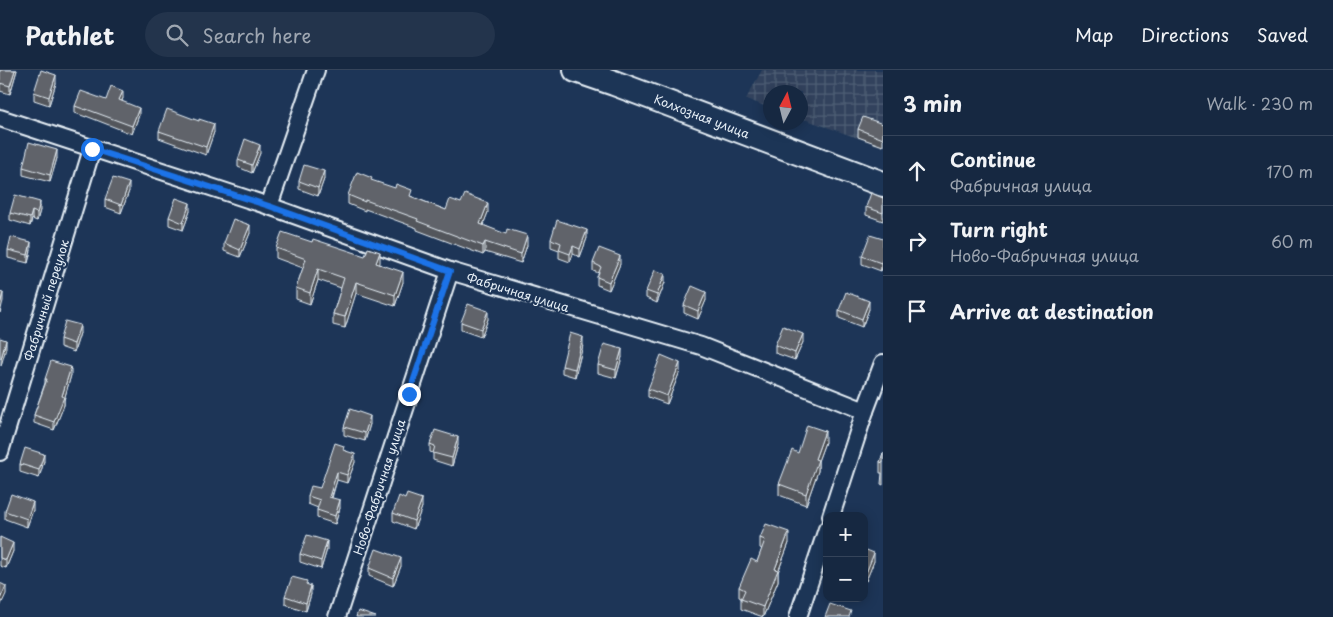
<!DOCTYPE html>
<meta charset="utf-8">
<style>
:root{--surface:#162841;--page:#23344c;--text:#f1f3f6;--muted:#9ea6b1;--line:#35445a}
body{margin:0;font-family:"Playpen Sans",sans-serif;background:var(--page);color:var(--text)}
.controls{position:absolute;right:15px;bottom:15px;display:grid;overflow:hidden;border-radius:10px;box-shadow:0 2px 12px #0003}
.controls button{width:45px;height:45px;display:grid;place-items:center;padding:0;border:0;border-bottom:1px solid var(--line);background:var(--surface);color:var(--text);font:25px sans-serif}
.compass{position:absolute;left:763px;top:15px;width:45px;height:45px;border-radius:50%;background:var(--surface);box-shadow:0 2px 12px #0003;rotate:7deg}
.stop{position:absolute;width:15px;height:15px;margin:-11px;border:4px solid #1a73e8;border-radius:50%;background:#fff}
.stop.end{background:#1a73e8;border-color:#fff;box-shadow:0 1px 5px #0008}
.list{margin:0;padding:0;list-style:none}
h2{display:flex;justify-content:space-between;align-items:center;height:65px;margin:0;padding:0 20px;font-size:21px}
h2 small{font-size:16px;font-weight:400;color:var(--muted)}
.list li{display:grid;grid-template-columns:32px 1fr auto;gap:15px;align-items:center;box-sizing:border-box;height:70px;padding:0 20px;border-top:1px solid var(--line)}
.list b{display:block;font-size:19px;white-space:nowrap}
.list p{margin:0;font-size:16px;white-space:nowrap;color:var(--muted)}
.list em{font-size:16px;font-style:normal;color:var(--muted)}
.icon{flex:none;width:28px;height:28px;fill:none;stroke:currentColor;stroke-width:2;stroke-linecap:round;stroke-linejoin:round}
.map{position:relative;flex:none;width:883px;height:547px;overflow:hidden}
header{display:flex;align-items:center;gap:30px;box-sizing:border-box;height:70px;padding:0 25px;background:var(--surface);border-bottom:1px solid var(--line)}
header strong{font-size:24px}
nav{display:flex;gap:28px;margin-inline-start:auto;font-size:18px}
.search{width:350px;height:45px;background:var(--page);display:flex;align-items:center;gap:12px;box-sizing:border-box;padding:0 18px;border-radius:28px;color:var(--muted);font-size:19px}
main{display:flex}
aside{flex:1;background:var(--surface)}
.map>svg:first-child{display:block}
.industrial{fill:url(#industrial-grid)}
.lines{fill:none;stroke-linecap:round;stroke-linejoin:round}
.street-casing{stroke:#e8f1f8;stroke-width:20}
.secondary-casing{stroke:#e8f1f8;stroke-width:28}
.street{stroke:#1d3557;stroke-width:16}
.secondary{stroke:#1d3557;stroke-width:24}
.wall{fill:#53565c;stroke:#e8f1f8}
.shaded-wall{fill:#44464b;stroke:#e8f1f8}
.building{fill:#61646b;stroke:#e8f1f8}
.route{stroke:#1a73e8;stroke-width:6}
.labels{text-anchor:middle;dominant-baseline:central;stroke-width:4.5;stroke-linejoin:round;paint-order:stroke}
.street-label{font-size:12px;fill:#e8f1f8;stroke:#1d3557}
</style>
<header>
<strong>Pathlet</strong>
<div class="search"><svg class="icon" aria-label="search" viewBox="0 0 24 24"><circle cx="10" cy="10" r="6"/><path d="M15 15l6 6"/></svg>Search here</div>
<nav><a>Map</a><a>Directions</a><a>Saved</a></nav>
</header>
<main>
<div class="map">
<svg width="883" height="547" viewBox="0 0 883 547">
<defs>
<pattern id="industrial-grid" width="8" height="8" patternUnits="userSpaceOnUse" patternTransform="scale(1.25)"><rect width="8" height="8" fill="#31435d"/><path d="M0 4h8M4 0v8" fill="none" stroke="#4f5f75"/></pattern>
</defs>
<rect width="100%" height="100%" fill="#1d3557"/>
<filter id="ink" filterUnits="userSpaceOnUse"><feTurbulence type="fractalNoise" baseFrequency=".02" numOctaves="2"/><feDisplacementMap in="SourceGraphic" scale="10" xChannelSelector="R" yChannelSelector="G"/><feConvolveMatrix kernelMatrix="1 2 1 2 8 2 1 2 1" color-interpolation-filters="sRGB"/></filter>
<g filter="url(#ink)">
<polygon class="industrial" points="762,0 883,0 883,77 801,48 801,22 771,22 770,38 746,29"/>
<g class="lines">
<defs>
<g id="street">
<polyline points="0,48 269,136 450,201 701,276 865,341"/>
<polyline points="269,136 316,0"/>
<polyline points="0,382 92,79"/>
<polyline points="831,446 865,341 883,293"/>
<polyline points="337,547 450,201"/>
<polyline points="798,547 827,459"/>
</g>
<polyline id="secondary" points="576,0 614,13 883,114"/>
</defs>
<use href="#street" class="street-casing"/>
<use href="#secondary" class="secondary-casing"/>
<use href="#street" class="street"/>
<use href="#secondary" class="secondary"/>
</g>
<g class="wall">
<polygon points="0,0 17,0 10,24 0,21"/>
<polygon points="56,13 49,35 34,30 34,22"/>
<polygon points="123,28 122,31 139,45 132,64 86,46 86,47 75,43 75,36"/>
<polygon points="883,54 883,76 858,67 858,59"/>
<polygon points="159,61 214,62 206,85 159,68"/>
<polygon points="260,83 252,103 238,97 238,90"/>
<polygon points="57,88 50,112 23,105 23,97"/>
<polygon points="324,109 318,126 299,119 299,111"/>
<polygon points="372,111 446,140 461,133 488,142 483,155 527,175 521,193 485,182 483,185 417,160 417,158 365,139 365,141 348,134 348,125"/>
<polygon points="129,121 121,143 105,137 105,129"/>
<polygon points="883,128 883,151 866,145 866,137"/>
<polygon points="40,140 37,151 32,149 30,156 10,150 10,143"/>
<polygon points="190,141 183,160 169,155 169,147"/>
<polygon points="250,163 240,187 224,181 224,173"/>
<polygon points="587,168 580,187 573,184 570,192 559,188 559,180 551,177 551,169"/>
<polygon points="883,169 881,201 862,194 862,186"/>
<polygon points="312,172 380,193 379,194 403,212 395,236 356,223 345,258 333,255 333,244 341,218 318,210 310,234 296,229 296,218 303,198 276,188 276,178"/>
<polygon points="8,180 31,180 28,193 8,188"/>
<polygon points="593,193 620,194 609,220 597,215 597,207 599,203 593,201"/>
<polygon points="665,212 657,233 646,228 646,221"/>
<polygon points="706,230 698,249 684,243 684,235"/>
<polygon points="869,239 862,257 839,248 839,240"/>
<polygon points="488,249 481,267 461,260 461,252"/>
<polygon points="80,263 74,282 60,277 60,269"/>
<polygon points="803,272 795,290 775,283 775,275"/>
<polygon points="583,275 575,307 562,303 562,296"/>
<polygon points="622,287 616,308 598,303 598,295"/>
<polygon points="680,301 667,334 648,327 648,319"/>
<polygon points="71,305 64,330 64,335 54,360 34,353 34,345 45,313 45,309"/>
<polygon points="370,354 365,371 344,365 344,357"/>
<polygon points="825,372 818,391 818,401 806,435 779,425 779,414 798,383"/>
<polygon points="430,374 458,375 452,396 433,390 433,383 430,382"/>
<polygon points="344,381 355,392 347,413 337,410 332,428 340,438 335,454 317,448 317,440 318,438 308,434 308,426 320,418"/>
<polygon points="883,383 883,415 881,414 882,403 880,403 880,392"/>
<polygon points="44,391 39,408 20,402 20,394"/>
<polygon points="422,437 414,459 393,451 393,443"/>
<polygon points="33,440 27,457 5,449 5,441"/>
<polygon points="0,467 13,481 6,498 0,496"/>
<polygon points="760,468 789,473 778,502 778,511 763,547 741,539 741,528 739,527 739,517 757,492 762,479 760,478"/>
<polygon points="327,479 321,499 300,492 300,484"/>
<polygon points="864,479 874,491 866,511 864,511"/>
<polygon points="401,496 393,516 369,506 369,498"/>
<polygon points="311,524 306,541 285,534 285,526"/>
</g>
<g class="shaded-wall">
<polygon points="15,0 17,0 10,24 10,16"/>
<polygon points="56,5 56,13 49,35 49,27"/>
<polygon points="123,21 123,28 119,37 119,30"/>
<polygon points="139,38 139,45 132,64 132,56"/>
<polygon points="214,54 214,62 206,85 206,77"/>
<polygon points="260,75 260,83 252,103 252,95"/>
<polygon points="57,80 57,88 50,112 50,105"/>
<polygon points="324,101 324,109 318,126 318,118"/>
<polygon points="129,113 129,121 121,143 121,135"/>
<polygon points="40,132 40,140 37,151 37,143"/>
<polygon points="190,133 190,141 183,160 183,153"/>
<polygon points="488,133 488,142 480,163 480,154"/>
<polygon points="32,141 32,149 30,156 30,148"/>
<polygon points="250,155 250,163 240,187 240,180"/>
<polygon points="587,160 587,168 580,187 580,179"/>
<polygon points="527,165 527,175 521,193 521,184"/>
<polygon points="31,172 31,180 28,193 28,185"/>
<polygon points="485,172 485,182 483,185 483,176"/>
<polygon points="573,176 573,184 570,192 570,184"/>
<polygon points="380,182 380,193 376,204 376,193"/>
<polygon points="620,186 620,194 609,220 609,212"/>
<polygon points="883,188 883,196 881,201 881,193"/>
<polygon points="318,199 318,210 310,234 310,223"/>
<polygon points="403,202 403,212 395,236 395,225"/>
<polygon points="665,204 665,212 657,233 657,225"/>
<polygon points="356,212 356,223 345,258 345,247"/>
<polygon points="706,222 706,230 698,249 698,241"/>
<polygon points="3,223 3,231 0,243 0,235"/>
<polygon points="869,231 869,239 862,257 862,249"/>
<polygon points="488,241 488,249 481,267 481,259"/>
<polygon points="80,255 80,263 74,282 74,274"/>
<polygon points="803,264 803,272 795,290 795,283"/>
<polygon points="583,267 583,275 575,307 575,299"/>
<polygon points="6,270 6,278 1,296 1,289"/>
<polygon points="622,279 622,287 616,308 616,300"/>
<polygon points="680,293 680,301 667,334 667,326"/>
<polygon points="71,297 71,305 64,330 64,335 54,360 54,352"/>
<polygon points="370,346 370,354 365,371 365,363"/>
<polygon points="825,361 825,372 818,391 818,401 806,435 806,424 815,389"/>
<polygon points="458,367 458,375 452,396 452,388"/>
<polygon points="44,384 44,391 39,408 39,400"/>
<polygon points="355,384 355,392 347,413 347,405"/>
<polygon points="337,402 337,410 329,435 329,427"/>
<polygon points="422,429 422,437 414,459 414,451"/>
<polygon points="340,430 340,438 335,454 335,446"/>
<polygon points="33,432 33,440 27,457 27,449"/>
<polygon points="789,462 789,473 778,502 778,511 763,547 763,537 775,499"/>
<polygon points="327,471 327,479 321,499 321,491"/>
<polygon points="13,473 13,481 6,498 6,490"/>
<polygon points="874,483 874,491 866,511 866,503"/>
<polygon points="401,488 401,496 393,516 393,508"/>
<polygon points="6,516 6,524 0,537 0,529"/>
<polygon points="311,516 311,524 306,541 306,533"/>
</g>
<g class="building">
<polygon points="0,0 15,0 10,16 0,13"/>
<polygon points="41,0 56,5 49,27 34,22"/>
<polygon points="111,16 123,21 119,30 139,38 132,56 86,39 86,40 75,36 81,21 106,30"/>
<polygon points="167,39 199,51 199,49 214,54 206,77 159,61"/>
<polygon points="863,47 883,54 883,69 858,59"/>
<polygon points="245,69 260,75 252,95 238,90"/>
<polygon points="29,72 57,80 50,105 23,97"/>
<polygon points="304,95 324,101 318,118 299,111"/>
<polygon points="357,102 372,108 371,110 395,118 396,114 412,120 410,126 446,140 450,129 461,133 465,124 488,133 480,154 506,164 507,159 527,165 521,184 485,172 483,176 417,151 418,149 365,130 365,132 348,125"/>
<polygon points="113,108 129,113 121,135 105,129"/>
<polygon points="871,123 883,128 883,143 866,137"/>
<polygon points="15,125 40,132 37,143 32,141 30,148 10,143"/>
<polygon points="176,128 190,133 183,153 169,147"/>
<polygon points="233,149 250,155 240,180 224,173"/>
<polygon points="557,150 587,160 580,179 573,176 570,184 559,180 561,173 551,169"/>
<polygon points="282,162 312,172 313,169 365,186 368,178 380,182 376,193 403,202 395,225 356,212 345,247 333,244 344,208 318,199 310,223 296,218 306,189 276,178"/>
<polygon points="870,165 883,169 883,188 881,193 862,186"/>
<polygon points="11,167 31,172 28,185 8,180"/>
<polygon points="599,178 620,186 609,212 597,207 601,197 593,193"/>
<polygon points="655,200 665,204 657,225 646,221"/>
<polygon points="692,216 706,222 698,241 684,235"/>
<polygon points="0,222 3,223 0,235"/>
<polygon points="846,222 869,231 862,249 839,240"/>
<polygon points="468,234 488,241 481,259 461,252"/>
<polygon points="65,251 80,255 74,274 60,269"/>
<polygon points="783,256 803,264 795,283 775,275"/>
<polygon points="570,263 583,267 575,299 562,296"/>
<polygon points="0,268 6,270 1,289 0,288"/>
<polygon points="604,274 622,279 616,300 598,295"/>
<polygon points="661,285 680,293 667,326 648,319"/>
<polygon points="51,291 71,297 62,326 64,327 54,352 34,345 47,309 45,309"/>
<polygon points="350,339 370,346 365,363 344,357"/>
<polygon points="807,355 825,361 815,389 818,390 806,424 779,414 792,380 798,383"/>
<polygon points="435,360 458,367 452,388 433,383 435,376 430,374"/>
<polygon points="335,373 344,376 343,380 355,384 347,405 337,402 329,427 340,430 335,446 317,440 320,430 308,426 311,416 320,418"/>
<polygon points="25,378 44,384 39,400 20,394"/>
<polygon points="883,383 883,393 880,392"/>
<polygon points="11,424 33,432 27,449 5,441"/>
<polygon points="407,424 422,429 414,451 393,443 399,426 405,429"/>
<polygon points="766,454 789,462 775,499 778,500 763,537 741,529 745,520 739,517 751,489 757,492 765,470 760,468"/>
<polygon points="307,465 327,471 321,491 300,484"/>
<polygon points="0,467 13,473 6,490 0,488"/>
<polygon points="376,479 401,488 393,508 369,498"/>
<polygon points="864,479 874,483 866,503 864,503"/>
<polygon points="292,507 307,511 306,514 311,516 306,533 285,526"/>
<polygon points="0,513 6,516 0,529"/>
<polygon points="830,534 851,541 849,547 825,547"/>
<polygon points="358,541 376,547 356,547"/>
</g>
</g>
<g class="lines" filter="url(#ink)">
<polyline class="route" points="92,79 269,136 450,201 409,324"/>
</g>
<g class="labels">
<g class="street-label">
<text transform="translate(702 46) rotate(21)">Колхозная улица</text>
<text transform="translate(518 222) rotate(17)">Фабричная улица</text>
<text transform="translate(46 230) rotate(-73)">Фабричный переулок</text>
<text transform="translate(379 417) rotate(-72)">Ново-Фабричная улица</text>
</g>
</g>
</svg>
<div class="controls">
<button>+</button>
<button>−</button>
</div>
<svg class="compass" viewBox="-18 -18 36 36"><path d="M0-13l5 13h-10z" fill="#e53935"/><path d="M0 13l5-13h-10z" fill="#9ea6b1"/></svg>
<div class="stop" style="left:92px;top:79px"></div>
<div class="stop end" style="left:409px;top:324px"></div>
</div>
<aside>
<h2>3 min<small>Walk · 230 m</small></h2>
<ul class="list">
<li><svg class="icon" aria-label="ahead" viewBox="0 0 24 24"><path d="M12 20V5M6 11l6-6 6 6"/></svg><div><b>Continue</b><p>Фабричная улица</p></div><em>170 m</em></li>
<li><svg class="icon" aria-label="right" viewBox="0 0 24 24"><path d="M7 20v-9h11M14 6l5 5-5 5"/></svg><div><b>Turn right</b><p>Ново-Фабричная улица</p></div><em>60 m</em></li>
<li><svg class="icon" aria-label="arrive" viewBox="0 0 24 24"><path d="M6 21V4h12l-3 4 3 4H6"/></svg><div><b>Arrive at destination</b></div></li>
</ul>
</aside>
</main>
